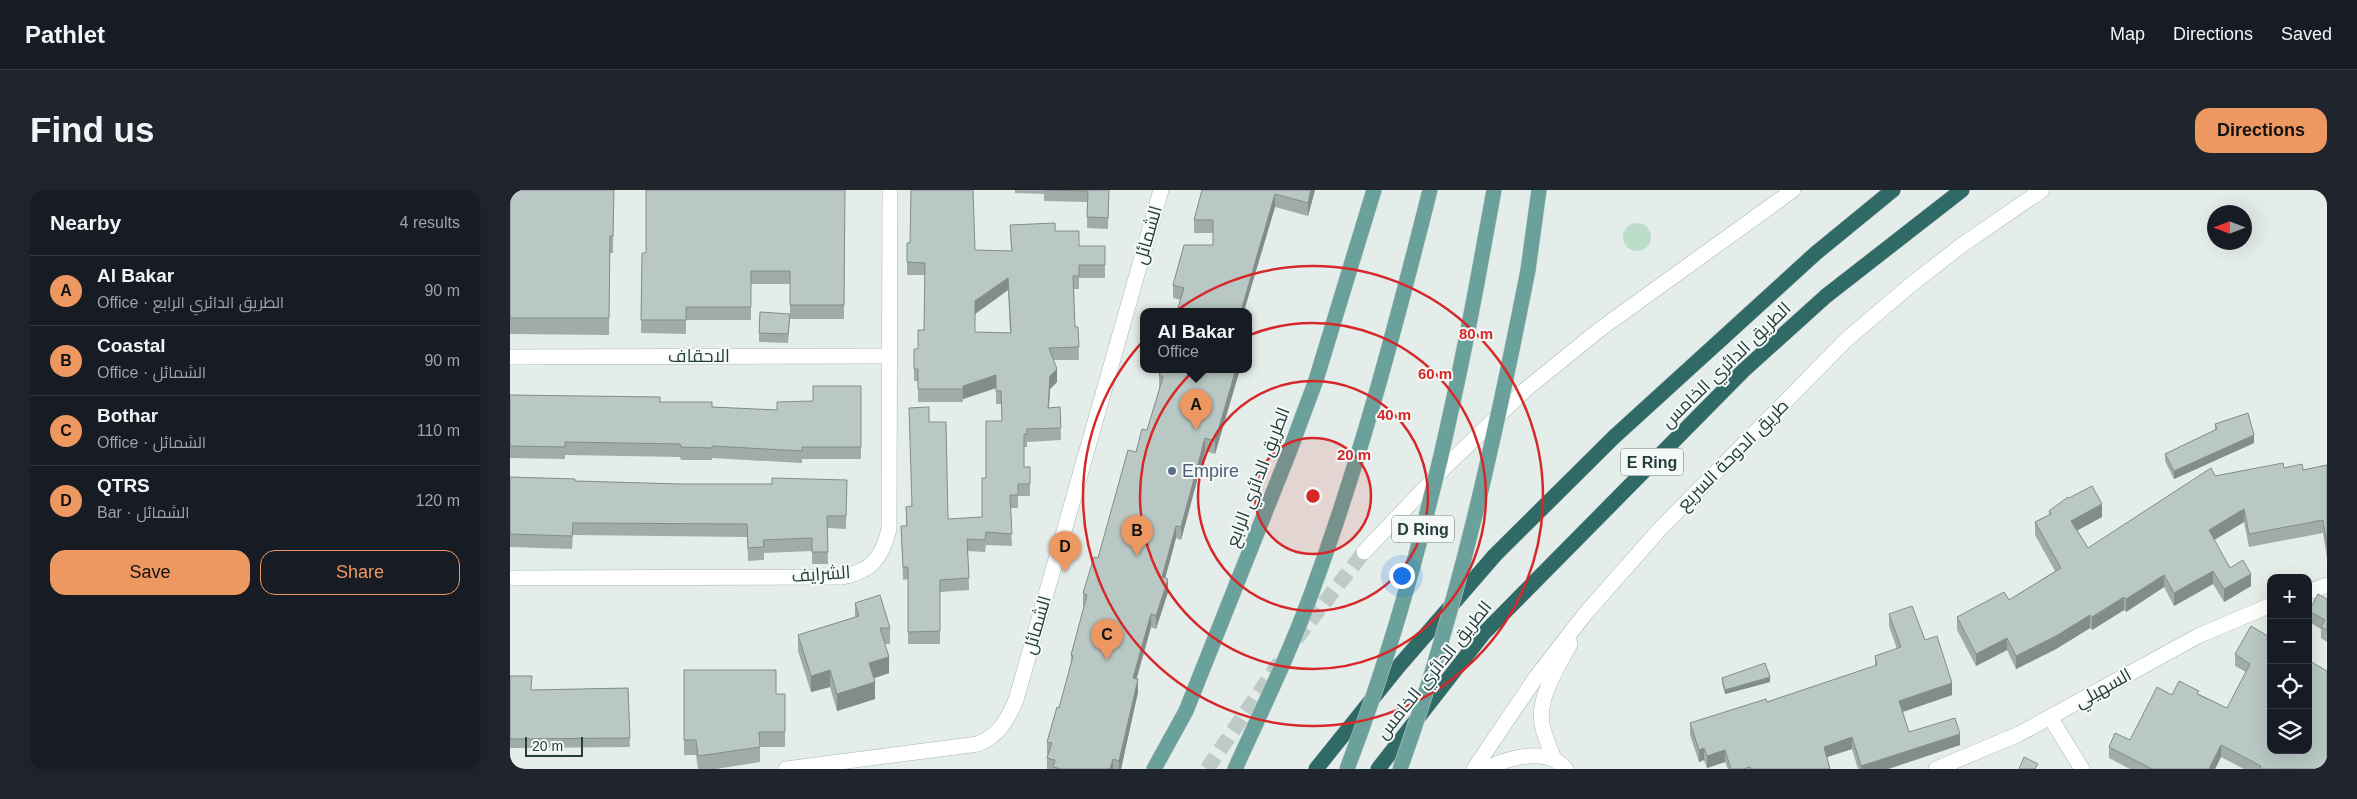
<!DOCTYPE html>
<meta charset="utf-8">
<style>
:root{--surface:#171b24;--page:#20242c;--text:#f1f3f6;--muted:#9ea1a6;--line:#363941;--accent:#ee9861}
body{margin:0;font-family:Arial,Cairo,sans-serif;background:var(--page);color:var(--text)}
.controls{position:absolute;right:15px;bottom:15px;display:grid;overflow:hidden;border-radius:10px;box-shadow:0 5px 20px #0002}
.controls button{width:45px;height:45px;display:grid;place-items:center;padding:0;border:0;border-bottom:1px solid var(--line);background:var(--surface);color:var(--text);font:25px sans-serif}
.compass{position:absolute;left:1697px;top:15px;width:45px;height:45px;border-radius:50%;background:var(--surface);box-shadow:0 5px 20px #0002;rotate:270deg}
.scale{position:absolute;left:15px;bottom:12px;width:58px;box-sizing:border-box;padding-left:5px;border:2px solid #243e3b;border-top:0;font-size:14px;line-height:18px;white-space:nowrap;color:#243e3b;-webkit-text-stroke:4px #f4f9f8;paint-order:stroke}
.you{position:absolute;left:891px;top:385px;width:18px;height:18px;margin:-12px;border:4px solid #fff;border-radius:50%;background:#1a73e8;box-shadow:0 0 0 8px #1a73e833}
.badge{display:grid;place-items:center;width:32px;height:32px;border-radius:50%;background:var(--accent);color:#111;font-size:16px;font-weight:700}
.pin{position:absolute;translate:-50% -41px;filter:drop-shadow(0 1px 2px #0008)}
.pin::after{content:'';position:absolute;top:26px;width:18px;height:15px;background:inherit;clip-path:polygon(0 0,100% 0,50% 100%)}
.popup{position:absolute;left:630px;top:118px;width:112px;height:65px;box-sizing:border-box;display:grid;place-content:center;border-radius:10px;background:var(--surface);filter:drop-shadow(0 1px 4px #0005);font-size:16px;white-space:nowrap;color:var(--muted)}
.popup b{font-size:19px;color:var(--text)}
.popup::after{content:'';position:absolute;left:50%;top:100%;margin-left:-10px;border:10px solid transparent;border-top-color:var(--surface)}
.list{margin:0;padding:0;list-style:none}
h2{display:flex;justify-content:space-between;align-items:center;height:65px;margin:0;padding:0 20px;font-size:21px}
h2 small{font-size:16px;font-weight:400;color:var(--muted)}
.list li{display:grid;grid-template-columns:32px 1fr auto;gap:15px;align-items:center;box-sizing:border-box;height:70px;padding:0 20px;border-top:1px solid var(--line)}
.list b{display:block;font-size:19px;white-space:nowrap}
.list p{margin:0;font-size:16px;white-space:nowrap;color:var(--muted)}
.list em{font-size:16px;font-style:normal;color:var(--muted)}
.actions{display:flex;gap:10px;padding:15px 20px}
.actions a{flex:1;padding:11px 0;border:1px solid var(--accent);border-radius:15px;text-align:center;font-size:18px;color:var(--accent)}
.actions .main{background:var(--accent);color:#111}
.icon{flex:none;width:28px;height:28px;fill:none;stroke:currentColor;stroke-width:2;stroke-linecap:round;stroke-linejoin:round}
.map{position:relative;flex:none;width:1817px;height:579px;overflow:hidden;border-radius:15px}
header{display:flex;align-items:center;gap:30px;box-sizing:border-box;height:70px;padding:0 25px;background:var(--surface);border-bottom:1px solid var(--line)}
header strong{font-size:24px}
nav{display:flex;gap:28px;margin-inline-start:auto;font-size:18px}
.intro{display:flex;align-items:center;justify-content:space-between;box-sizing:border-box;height:120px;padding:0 30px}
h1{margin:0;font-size:35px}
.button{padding:12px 22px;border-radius:15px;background:var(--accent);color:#111;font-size:18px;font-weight:700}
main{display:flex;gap:30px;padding:0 30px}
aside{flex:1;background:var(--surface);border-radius:15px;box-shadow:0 5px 20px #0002}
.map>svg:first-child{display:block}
.green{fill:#bdddcb}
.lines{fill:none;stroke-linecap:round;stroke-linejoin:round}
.minor-tunnel{stroke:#becac7;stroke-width:15;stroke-dasharray:15 8;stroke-linecap:butt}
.minor-casing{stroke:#a7b5b2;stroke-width:16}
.major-casing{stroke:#c2c9c8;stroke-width:16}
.highway-casing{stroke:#c2c9c8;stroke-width:16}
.minor{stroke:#fff;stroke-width:15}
.major{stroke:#6aa19b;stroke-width:15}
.highway{stroke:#306a66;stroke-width:15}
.major-bridge-casing{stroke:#c2c9c8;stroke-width:16;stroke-linecap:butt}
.major-bridge{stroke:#6aa19b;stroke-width:15}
.wall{fill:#9faca9;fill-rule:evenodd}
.shaded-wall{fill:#828c89}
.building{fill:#b9c8c4;stroke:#828c89;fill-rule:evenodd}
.ring{fill:none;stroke:#d62828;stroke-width:2.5}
.service-dot{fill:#5c6f8a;stroke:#f4f9f8;stroke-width:2}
.labels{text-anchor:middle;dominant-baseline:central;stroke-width:4;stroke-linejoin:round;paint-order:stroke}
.shield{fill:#f4f9f8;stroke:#627674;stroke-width:1}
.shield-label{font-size:16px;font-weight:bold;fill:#243e3b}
.street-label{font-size:18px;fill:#243e3b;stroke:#f4f9f8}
.service-label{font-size:18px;fill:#4e5e75;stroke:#f4f9f8;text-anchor:start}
.centre{fill:#d62828;stroke:#f4f9f8;stroke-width:2.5}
.ring-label{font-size:15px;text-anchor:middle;font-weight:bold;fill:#d62828;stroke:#f4f9f8;stroke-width:4;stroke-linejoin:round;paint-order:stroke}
</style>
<header>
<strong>Pathlet</strong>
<nav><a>Map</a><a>Directions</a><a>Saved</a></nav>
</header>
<div class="intro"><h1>Find us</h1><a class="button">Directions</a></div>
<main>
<aside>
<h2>Nearby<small>4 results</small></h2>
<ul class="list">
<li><span class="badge">A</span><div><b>Al Bakar</b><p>Office · الطريق الدائري الرابع</p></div><em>90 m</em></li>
<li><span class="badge">B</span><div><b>Coastal</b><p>Office · الشمائل</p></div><em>90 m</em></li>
<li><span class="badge">C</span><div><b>Bothar</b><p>Office · الشمائل</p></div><em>110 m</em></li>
<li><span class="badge">D</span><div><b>QTRS</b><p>Bar · الشمائل</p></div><em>120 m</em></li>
</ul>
<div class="actions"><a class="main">Save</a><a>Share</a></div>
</aside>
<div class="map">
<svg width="1817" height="579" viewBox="0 0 1817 579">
<rect width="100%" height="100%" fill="#e4edea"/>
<circle class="green" cx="1127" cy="47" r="14"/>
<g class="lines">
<g class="minor-tunnel">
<polyline points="786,449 854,362"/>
<polyline points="697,579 770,472"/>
</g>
<defs>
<g id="minor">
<polyline points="0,167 379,166"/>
<polyline points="854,362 935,277 1015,200 1089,140 1283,0"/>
<path d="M 0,388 L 332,387 C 362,381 372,368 379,339 L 380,0"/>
<polyline points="1798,402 1817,395"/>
<polyline points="1540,527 1572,579"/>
<path d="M 1044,569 C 1040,559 1036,549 1033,539 C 1025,510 1047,479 1060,454"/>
<path d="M 276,579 L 468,554 C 489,545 497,531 506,510 L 651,0"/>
<polyline points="964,579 1027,486 1075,424 1149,340 1337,149 1403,93 1452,55 1532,0"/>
<path d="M 976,579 C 994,569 1024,561 1043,569 C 1048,571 1053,576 1056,579"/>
<polyline points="1426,579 1509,544 1688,446 1761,415"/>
</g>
<g id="major">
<polyline points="1018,80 1029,0"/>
<polyline points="967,93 984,0"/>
<polyline points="644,579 676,521 780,260 806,190 864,0"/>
<path d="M 725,579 C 752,520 781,460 803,399 C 851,268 886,135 920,0"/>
</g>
<g id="highway">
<polyline points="806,579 888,477 985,365 1104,247 1306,63 1383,0"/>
<polyline points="868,579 974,443 1234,180 1316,106 1452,0"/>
</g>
</defs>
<use href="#minor" class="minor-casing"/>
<use href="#major" class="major-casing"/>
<use href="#highway" class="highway-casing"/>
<use href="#minor" class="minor"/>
<use href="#major" class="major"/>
<use href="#highway" class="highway"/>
<defs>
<g id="major-bridge">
<path d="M 837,579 C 897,422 936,258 967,93"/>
<path d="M 890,579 C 948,417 985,248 1018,80"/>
</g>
</defs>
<use href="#major-bridge" class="major-bridge-casing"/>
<use href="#major-bridge" class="major-bridge"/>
</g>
<g class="wall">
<polygon points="0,0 104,0 103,63 100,63 99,145 0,144"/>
<polygon points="335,0 334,129 280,129 278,153 249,152 249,143 280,124 280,94 241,94 241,130 176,130 176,144 131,143 132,63 136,63"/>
<polygon points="505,0 599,0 598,39 577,38 577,12 534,11 534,4 505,3"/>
<polygon points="692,0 805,0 798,26 765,17 734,121 667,121 671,110 663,108 663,95 703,55 703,43 684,43 684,30"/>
<path d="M 500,35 L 545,41 L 569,56 L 595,56 L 595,88 L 569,88 L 569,99 L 564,99 L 565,137 L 568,137 L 569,170 L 543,170 L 547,192 L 540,199 L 539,218 L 550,217 L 551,250 L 517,252 L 517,257 L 514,257 L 514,277 L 520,277 L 520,306 L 508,306 L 508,318 L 500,318 L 502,356 L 476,355 L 475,362 L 458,361 L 459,400 L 430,402 L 430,454 L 398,454 L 398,389 L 393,390 L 391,336 L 396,336 L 396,317 L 401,316 L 419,232 L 438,329 L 472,327 L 476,288 L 492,231 L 491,214 L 486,214 L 486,198 L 453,209 L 453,212 L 408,212 L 408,191 L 404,191 L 404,159 L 408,159 L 414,140 L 415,85 L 397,85 L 397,53 L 465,60 L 501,61 ZM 498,100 L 500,143 L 465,142 L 465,124 Z"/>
<polygon points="651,179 730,179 705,264 695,261 671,350 666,348 655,388 658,402 646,439 641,437 627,488 628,502 611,579 537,579 537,568 538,565 537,565 537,552 549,518 561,473 561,465 574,416 573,416 573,403 588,368 626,262 637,240 650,199 649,198 649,185"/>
<polygon points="351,196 351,269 292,269 292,273 202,268 202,270 171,270 170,267 55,265 55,269 0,268 0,205 150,212 202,217 267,220 303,211"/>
<polygon points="1705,234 1744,253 1664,289 1655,271 1655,264 1705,240"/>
<polygon points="1817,275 1817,368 1813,343 1739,357 1734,332 1704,350 1720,378 1741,396 1714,412 1703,394 1664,416 1654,397 1616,422 1614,420 1582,440 1580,438 1546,459 1506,479 1497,460 1466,476 1447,440 1447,427 1499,410 1545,381 1525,345 1525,332 1539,325 1539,321 1559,308 1592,327 1567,340 1578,358 1705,286 1774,278 1793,280"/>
<polygon points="0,287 65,291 171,294 262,294 337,290 336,339 317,338 318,374 302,374 302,361 254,363 254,370 238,371 237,347 63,345 62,359 0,357"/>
<polygon points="1817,409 1817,452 1811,448 1811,439 1799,432 1799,421"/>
<polygon points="345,413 380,438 380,454 375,454 379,483 364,488 365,509 327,521 320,497 301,502 288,461 288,445 345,427"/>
<polygon points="1379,424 1415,450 1442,505 1393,522 1399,542 1450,555 1378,579 1348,579 1342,559 1317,567 1320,579 1218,579 1215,572 1197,578 1194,570 1189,572 1180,545 1180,533 1257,512 1365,476 1365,466 1387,459 1379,436"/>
<polygon points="1725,464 1817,481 1817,579 1734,579 1711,567 1705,579 1620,579 1599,568 1599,557 1620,550 1662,505 1689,504 1717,518 1736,482 1725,476"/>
<polygon points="174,480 266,504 275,504 275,557 250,557 250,572 206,579 188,579 186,565 174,565"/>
<polygon points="0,486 22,500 118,498 120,557 0,558"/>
<polygon points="1212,488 1260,492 1215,504 1212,493"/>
</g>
<g class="shaded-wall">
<polygon points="801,0 805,0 798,26 798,13"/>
<polygon points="765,4 765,17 734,121 731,121"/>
<polygon points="498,88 498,100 465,124 465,111"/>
<polygon points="742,124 742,137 738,149 738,137"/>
<polygon points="547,179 547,192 540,199 538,230 540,186"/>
<polygon points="726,179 730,179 705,264 705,251"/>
<polygon points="486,185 486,198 453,209 453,196"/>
<polygon points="1744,245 1744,253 1664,289 1664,281"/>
<polygon points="695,248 695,261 671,350 671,337"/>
<polygon points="1592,314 1592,327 1561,344 1561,331"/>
<polygon points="1734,319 1734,332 1699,353 1699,340"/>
<polygon points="666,336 666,348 652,400 652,387"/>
<polygon points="1703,381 1703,394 1664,416 1664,403"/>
<polygon points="1741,384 1741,396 1714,412 1714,399"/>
<polygon points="1654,385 1654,397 1616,422 1616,409"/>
<polygon points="658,389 658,402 646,439 646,426"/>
<polygon points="1614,407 1614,420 1582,440 1582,427"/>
<polygon points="641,424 641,437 623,500 623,488"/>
<polygon points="1580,425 1580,438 1546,459 1506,479 1506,466"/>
<polygon points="1497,448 1497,460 1466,476 1466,464"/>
<polygon points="379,467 379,483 359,490 359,473"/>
<polygon points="320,480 320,497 301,502 301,486"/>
<polygon points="1260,487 1260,492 1215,504 1215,500"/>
<polygon points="628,489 628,502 611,579 609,579 609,571"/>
<polygon points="365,492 365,509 327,521 327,504"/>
<polygon points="1442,493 1442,505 1389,523 1389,511"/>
<polygon points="1450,544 1450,555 1378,579 1351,579 1351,576"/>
<polygon points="1342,547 1342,559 1314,568 1314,557"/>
<polygon points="1711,555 1711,567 1705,579 1699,579"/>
<polygon points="1194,558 1194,570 1189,572 1189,560"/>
<polygon points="1215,560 1215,572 1197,578 1197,566"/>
<polygon points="603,569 603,579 600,579"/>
</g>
<g class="building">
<polygon points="0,0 104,0 103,46 100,46 99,128 0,128"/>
<polygon points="136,0 335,0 334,115 280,115 280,81 241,81 241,117 176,117 176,130 131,130 132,63 136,63"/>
<path d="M 401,0 L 463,0 L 465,60 L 502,61 L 500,35 L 545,33 L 545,41 L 569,41 L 569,56 L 595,56 L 595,75 L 569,75 L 569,86 L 563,86 L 565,137 L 568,137 L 569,157 L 539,158 L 547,179 L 540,186 L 538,218 L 550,217 L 551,238 L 517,239 L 517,244 L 514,244 L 514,277 L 520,277 L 520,294 L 508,294 L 508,305 L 500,305 L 502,344 L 476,342 L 475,350 L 457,349 L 459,388 L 430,390 L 430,441 L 398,442 L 398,377 L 393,377 L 391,336 L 397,336 L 396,317 L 402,316 L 399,218 L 419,217 L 419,232 L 436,232 L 438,329 L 472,327 L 472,288 L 476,288 L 476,231 L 492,231 L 491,201 L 486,201 L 486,185 L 453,196 L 453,199 L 408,199 L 408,179 L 404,179 L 404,159 L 408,159 L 408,140 L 414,140 L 415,73 L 397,72 L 397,53 L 400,53 ZM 498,88 L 501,143 L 465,142 L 465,111 Z"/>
<polygon points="536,0 599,0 598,28 577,27 578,1"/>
<polygon points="692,0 801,0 798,13 765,4 731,121 667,121 674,98 663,95 674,55 703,55 703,30 684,30"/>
<polygon points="250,122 280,124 278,144 249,143"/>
<polygon points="738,123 742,124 738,137"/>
<polygon points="651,179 726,179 705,251 695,248 671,337 666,336 652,387 658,389 646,426 641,424 623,488 628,489 609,571 603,569 600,579 551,579 543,577 545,570 537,568 542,553 537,552 547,517 549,518 563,466 561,465 577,405 573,403 584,367 588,368 618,260 626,262 632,239 637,240 653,187 649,185"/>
<polygon points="303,196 351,196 351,257 292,257 292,261 202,256 202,258 171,257 170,254 55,252 55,257 0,256 0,205 150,207 150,212 202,212 202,217 267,220 267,212 303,211"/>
<polygon points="1738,223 1744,245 1664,281 1655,264 1707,239 1705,234"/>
<polygon points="1773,273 1774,278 1792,274 1793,280 1817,275 1817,355 1813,330 1739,344 1734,319 1699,340 1720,378 1733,370 1741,384 1714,399 1703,381 1664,403 1654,385 1616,409 1614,407 1582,427 1580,425 1546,446 1506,466 1497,448 1466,464 1447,427 1494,402 1499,410 1551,378 1525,332 1541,324 1539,321 1558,307 1559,308 1582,296 1592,314 1561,331 1578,358 1701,278 1705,286"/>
<polygon points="0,287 65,289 65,291 171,294 262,294 262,288 337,290 336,326 317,326 318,362 302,362 302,348 253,350 254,357 238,358 237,334 63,333 62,346 0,344"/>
<polygon points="1808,404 1817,409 1817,440 1811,437 1815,430 1799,421"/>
<polygon points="370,405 380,438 370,438 379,467 359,473 365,492 327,504 320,480 301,486 288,445 349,426 345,413"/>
<polygon points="1402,416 1415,450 1427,446 1442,493 1389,511 1399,542 1445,528 1450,544 1351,576 1342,547 1314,557 1320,579 1241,579 1240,577 1233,579 1221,579 1215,560 1197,566 1194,558 1189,560 1180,533 1256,509 1257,512 1367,475 1365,466 1391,457 1379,424"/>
<polygon points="1741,436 1761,448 1761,560 1798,560 1798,470 1817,481 1817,579 1750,579 1751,576 1711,555 1699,579 1642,579 1599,557 1605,543 1620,550 1647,497 1662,505 1669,491 1689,501 1687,504 1717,518 1740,474 1725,464"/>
<polygon points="1255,473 1260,487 1215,500 1212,488"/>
<polygon points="174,480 266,480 266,504 275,504 275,542 249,542 250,557 188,566 186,550 174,550"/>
<polygon points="0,486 22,486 21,500 118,498 120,548 0,549"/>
<polygon points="1514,567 1528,574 1525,579 1509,579"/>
</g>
<circle cx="803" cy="306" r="58" fill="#d62828" fill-opacity=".12"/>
<g class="ring">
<circle cx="803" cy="306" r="58"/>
<circle cx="803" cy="306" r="115"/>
<circle cx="803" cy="306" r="173"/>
<circle cx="803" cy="306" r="230"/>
</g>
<circle class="service-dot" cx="662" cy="281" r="5"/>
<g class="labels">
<g class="shield">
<rect x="1111" y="258.5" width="62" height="27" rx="4"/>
<rect x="882" y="325.5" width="62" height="27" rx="4"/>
</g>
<g class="shield-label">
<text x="1142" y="272">E Ring</text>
<text x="913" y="339">D Ring</text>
</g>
<g class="street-label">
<text transform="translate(638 45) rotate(-74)">الشمائل</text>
<text x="189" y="166">الاحقاف</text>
<text transform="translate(1216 175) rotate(-44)">الطريق الدائري الخامس</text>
<text transform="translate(1223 265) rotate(-45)">طريق الدوحة السريع</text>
<text transform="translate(748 287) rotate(-69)">الطريق الدائري الرابع</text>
<text transform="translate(311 384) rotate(-4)">الشرايف</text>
<text transform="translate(527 435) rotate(-74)">الشمائل</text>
<text transform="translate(924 480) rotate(-51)">الطريق الدائري الخامس</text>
<text transform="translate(1593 498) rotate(-29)">السهيلي</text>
</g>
<g class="service-label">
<text x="672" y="281">Empire</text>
</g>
</g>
<circle cx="803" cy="306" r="8" class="centre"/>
<g class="ring-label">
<text x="966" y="149">80 m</text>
<text x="925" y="189">60 m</text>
<text x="884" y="230">40 m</text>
<text x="844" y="270">20 m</text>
</g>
</svg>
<div class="controls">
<button>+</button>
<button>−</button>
<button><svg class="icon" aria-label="locate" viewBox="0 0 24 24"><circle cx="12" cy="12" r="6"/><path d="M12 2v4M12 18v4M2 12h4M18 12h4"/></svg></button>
<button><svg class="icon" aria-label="layers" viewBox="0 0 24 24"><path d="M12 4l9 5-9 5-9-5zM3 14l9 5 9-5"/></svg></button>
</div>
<svg class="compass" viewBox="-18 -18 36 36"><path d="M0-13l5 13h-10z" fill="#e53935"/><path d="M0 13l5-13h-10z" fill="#9ea1a6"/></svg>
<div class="scale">20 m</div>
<div class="you"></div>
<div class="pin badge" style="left:686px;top:240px">A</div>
<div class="popup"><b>Al Bakar</b>Office</div>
<div class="pin badge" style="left:627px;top:366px">B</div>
<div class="pin badge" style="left:597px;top:470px">C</div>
<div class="pin badge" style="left:555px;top:382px">D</div>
</div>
</main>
